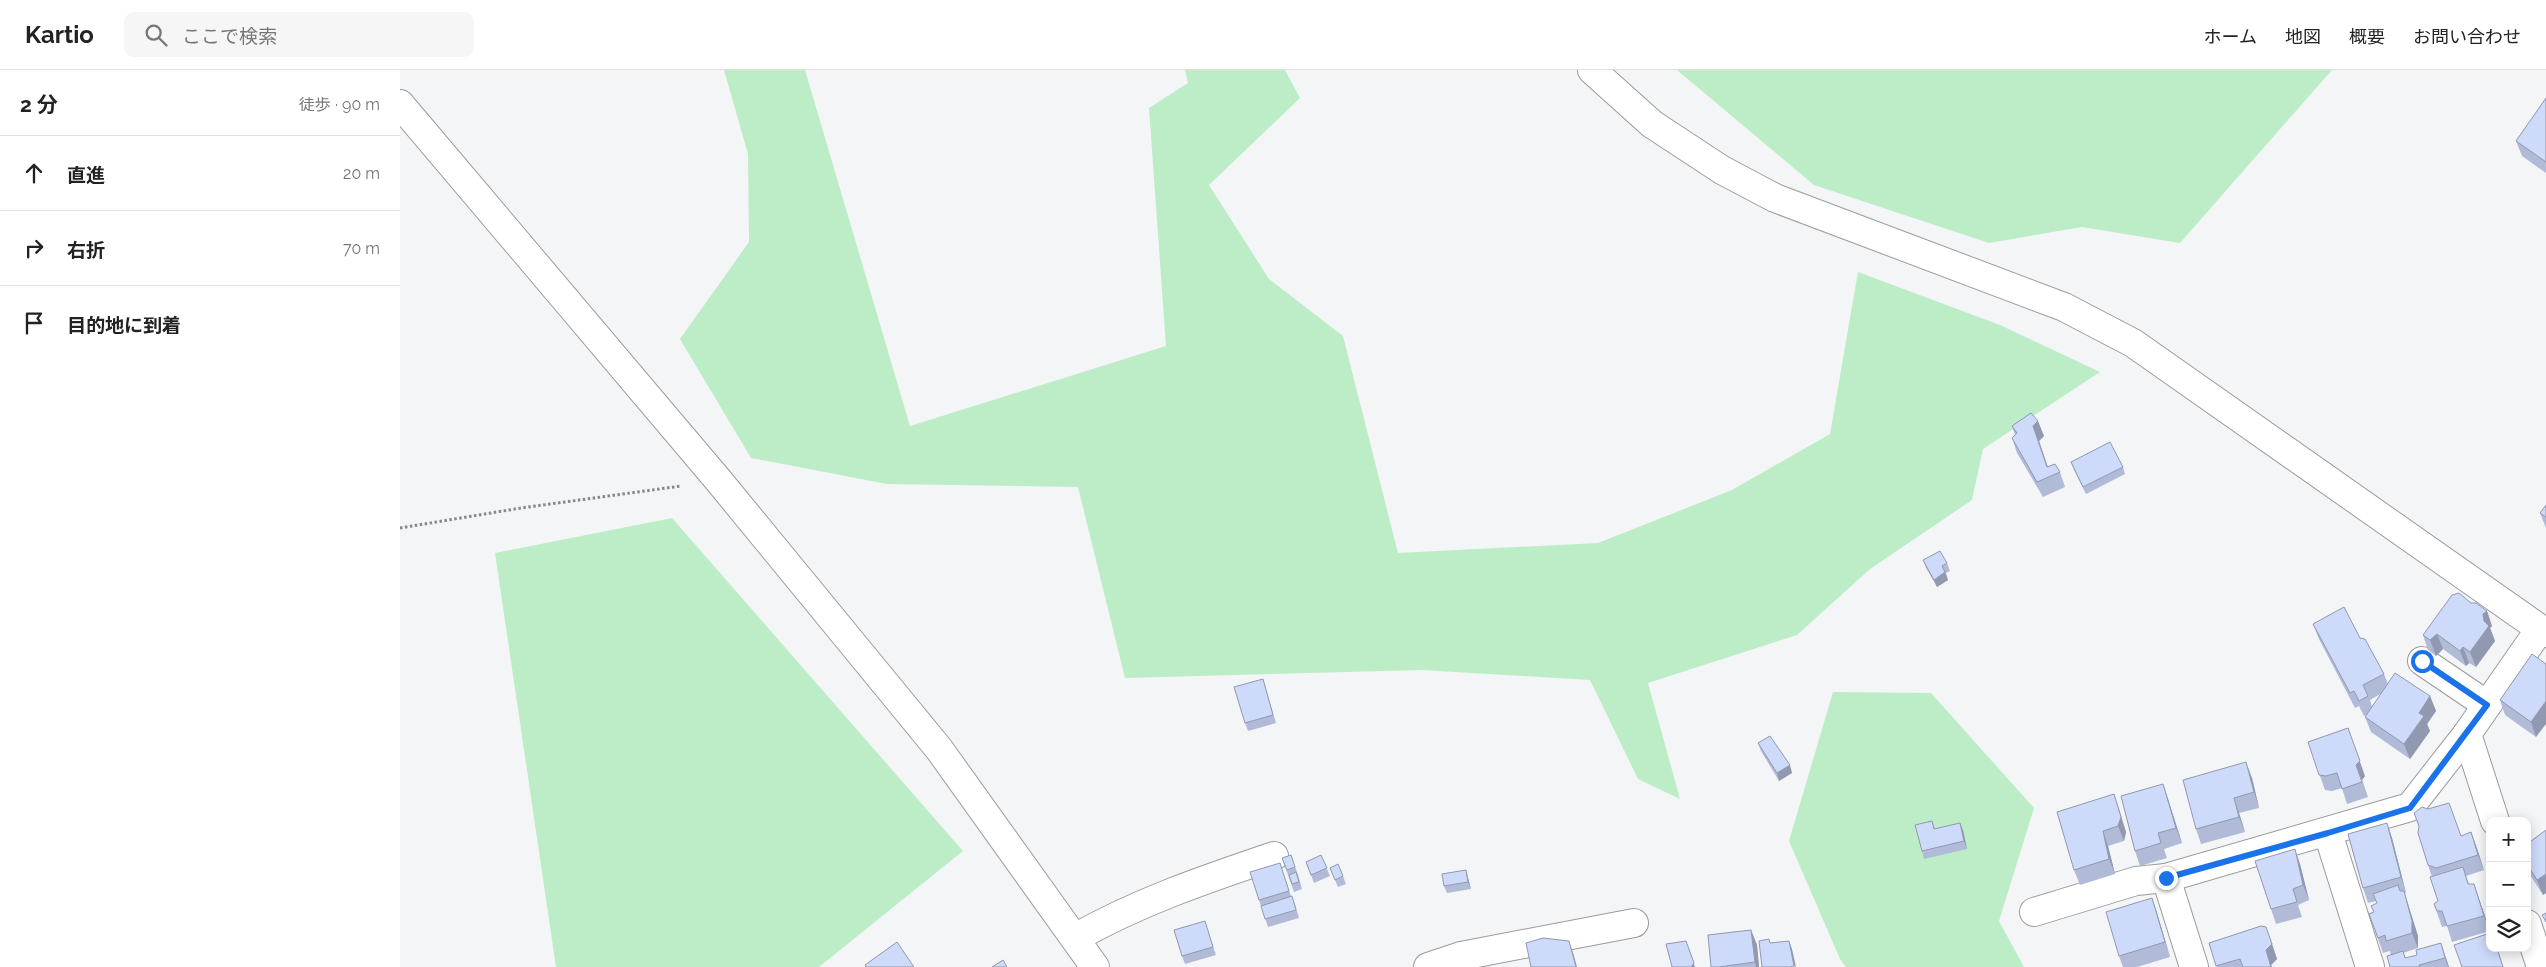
<!DOCTYPE html>
<html lang="ja">
<meta charset="utf-8">
<style>
:root{--surface:#fff;--page:#f6f6f6;--text:#222;--muted:#767676;--line:#e0e0e0}
body{margin:0;font-family:Raleway,"Noto Sans JP",sans-serif;background:var(--page);color:var(--text)}
.controls{position:absolute;right:15px;bottom:15px;display:grid;overflow:hidden;border-radius:10px;box-shadow:0 2px 12px #0003}
.controls button{width:45px;height:45px;display:grid;place-items:center;padding:0;border:0;border-bottom:1px solid var(--line);background:var(--surface);color:var(--text);font:25px sans-serif}
.stop{position:absolute;width:15px;height:15px;margin:-11px;border:4px solid #1a73e8;border-radius:50%;background:#fff}
.stop.end{background:#1a73e8;border-color:#fff;box-shadow:0 1px 5px #0008}
.list{margin:0;padding:0;list-style:none}
h2{display:flex;justify-content:space-between;align-items:center;height:65px;margin:0;padding:0 20px;font-size:21px}
h2 small{font-size:16px;font-weight:400;color:var(--muted)}
.list li{display:grid;grid-template-columns:32px 1fr auto;gap:15px;align-items:center;box-sizing:border-box;height:75px;padding:0 20px;border-top:1px solid var(--line)}
.list b{display:block;font-size:19px;white-space:nowrap}
.list em{font-size:16px;font-style:normal;color:var(--muted)}
.icon{flex:none;width:28px;height:28px;fill:none;stroke:currentColor;stroke-width:2;stroke-linecap:round;stroke-linejoin:round}
.map{position:relative;flex:none;width:2146px;height:897px;overflow:hidden}
header{display:flex;align-items:center;gap:30px;box-sizing:border-box;height:70px;padding:0 25px;background:var(--surface);border-bottom:1px solid var(--line)}
header strong{font-size:24px}
nav{display:flex;gap:28px;margin-inline-start:auto;font-size:18px}
.search{width:350px;height:45px;background:var(--page);display:flex;align-items:center;gap:12px;box-sizing:border-box;padding:0 18px;border-radius:10px;color:var(--muted);font-size:19px}
main{display:flex}
aside{flex:1;background:var(--surface)}
.map>svg:first-child{display:block}
.green{fill:#bdedc7}
.lines{fill:none;stroke-linecap:round;stroke-linejoin:round}
.minor-casing{stroke:#9a9b9c;stroke-width:30}
.tertiary-casing{stroke:#9a9b9c;stroke-width:30}
.path{stroke:#878889;stroke-width:3;stroke-dasharray:2.5 2.5;stroke-linecap:butt}
.minor{stroke:#fff;stroke-width:28}
.tertiary{stroke:#fff;stroke-width:28}
.wall{fill:#b1bbd7;fill-rule:evenodd}
.shaded-wall{fill:#9099af}
.building{fill:#cedafa;stroke:#9099af}
.route{stroke:#1a73e8;stroke-width:6}
</style>
<header>
<strong>Kartio</strong>
<div class="search"><svg class="icon" aria-label="search" viewBox="0 0 24 24"><circle cx="10" cy="10" r="6"/><path d="M15 15l6 6"/></svg>ここで検索</div>
<nav><a>ホーム</a><a>地図</a><a>概要</a><a>お問い合わせ</a></nav>
</header>
<main>
<aside>
<h2>2 分<small>徒歩 · 90 m</small></h2>
<ul class="list">
<li><svg class="icon" aria-label="ahead" viewBox="0 0 24 24"><path d="M12 20V5M6 11l6-6 6 6"/></svg><div><b>直進</b></div><em>20 m</em></li>
<li><svg class="icon" aria-label="right" viewBox="0 0 24 24"><path d="M7 20v-9h11M14 6l5 5-5 5"/></svg><div><b>右折</b></div><em>70 m</em></li>
<li><svg class="icon" aria-label="arrive" viewBox="0 0 24 24"><path d="M6 21V4h12l-3 4 3 4H6"/></svg><div><b>目的地に到着</b></div></li>
</ul>
</aside>
<div class="map">
<svg width="2146" height="897" viewBox="0 0 2146 897">
<rect width="100%" height="100%" fill="#f4f5f7"/>
<g class="green">
<polygon points="324,0 405,0 510,356 766,276 749,38 788,13 785,0 885,0 900,28 809,115 869,209 943,266 998,483 1198,473 1332,420 1430,364 1458,202 1600,255 1700,302 1583,379 1572,430 1470,499 1397,565 1248,613 1280,729 1238,709 1190,610 1022,600 725,608 678,417 487,414 351,388 280,269 349,172 348,84"/>
<polygon points="1277,0 1932,0 1780,173 1682,157 1589,173 1414,115"/>
<polygon points="272,448 563,781 419,897 156,897 95,483"/>
<polygon points="1433,622 1531,623 1634,738 1599,851 1624,897 1446,897 1440,889 1389,771"/>
</g>
<g class="lines">
<defs>
<g id="minor">
<polyline points="1192,0 1252,54 1322,100 1375,128 1664,237 1733,273 2146,563"/>
<polyline points="2022,591 2087,635"/>
<polyline points="2067,664 2095,751"/>
<polyline points="1928,763 1970,897"/>
<polyline points="1634,842 1736,811 1766,808"/>
<polyline points="2127,854 2141,897"/>
<path d="M 675,868 C 738,832 806,809 874,786"/>
<polyline points="1028,897 1061,886 1234,853"/>
<polyline points="1794,897 1766,808 2010,737 2067,664 2140,559"/>
</g>
<polyline id="tertiary" points="0,34 319,411 539,679 695,897"/>
</defs>
<use href="#minor" class="minor-casing"/>
<use href="#tertiary" class="tertiary-casing"/>
<polyline class="path" points="0,458 121,438 281,416"/>
<use href="#minor" class="minor"/>
<use href="#tertiary" class="tertiary"/>
</g>
<g class="wall">
<polygon points="2146,28 2146,103 2122,86 2116,71"/>
<polygon points="1612,356 1644,366 1639,371 1648,397 1660,402 1665,417 1643,427 1617,383 1612,368 1615,365"/>
<polygon points="1671,392 1723,397 1725,404 1686,424 1674,400"/>
<polygon points="2146,435 2146,458 2140,443"/>
<polygon points="1523,490 1547,493 1550,501 1546,503 1548,510 1537,517 1526,498"/>
<polygon points="2087,541 2092,556 2090,558 2095,571 2076,597 2069,593 2066,596 2043,579 2036,586 2028,580 2023,565"/>
<path d="M 1913,554 L 1960,568 L 1984,604 L 1988,614 L 2030,626 L 2036,641 L 2027,654 L 2030,661 L 2010,689 L 1971,662 L 1965,647 L 1968,644 L 1964,646 L 1959,636 L 1955,638 L 1919,569 ZM 1982,623 L 1972,637 L 1970,630 Z"/>
<polygon points="2132,584 2136,667 2105,645 2100,630"/>
<polygon points="863,609 876,653 848,661 845,653"/>
<polygon points="1908,672 1965,706 1962,710 1968,727 1947,734 1942,718 1932,721 1925,720"/>
<polygon points="1358,673 1392,703 1379,711 1361,681"/>
<polygon points="1852,708 1859,738 1839,743 1845,762 1801,774 1796,759"/>
<polygon points="1763,714 1768,729 1782,773 1764,779 1767,788 1740,796 1735,781"/>
<polygon points="1719,739 1726,762 1724,771 1708,776 1715,804 1680,815 1674,800"/>
<polygon points="2014,743 2061,766 2071,762 2084,800 2066,806 2069,814 2074,814 2090,861 2052,872 2047,856 2042,857 2034,834 2038,831 2032,807 2028,795 2019,757"/>
<polygon points="1532,751 1535,758 1563,760 1567,779 1524,789 1522,781"/>
<polygon points="1987,753 1992,768 2006,823 2004,823 2018,866 2018,878 2003,883 2006,888 2046,888 2049,897 1990,897 1991,885 1990,881 1983,883 1969,844 1974,842 1977,834 1976,831 1968,833 1963,818"/>
<polygon points="2146,760 2146,823 2143,825 2127,800 2127,774"/>
<polygon points="891,785 898,805 902,819 894,822 882,788"/>
<polygon points="921,785 930,806 914,813 906,792"/>
<polygon points="880,793 891,826 895,834 899,848 868,857 859,830"/>
<polygon points="1900,794 1909,830 1898,835 1902,847 1876,854 1871,839"/>
<polygon points="930,798 943,806 946,814 938,817"/>
<polygon points="1066,800 1068,808 1071,819 1047,823 1044,816"/>
<polygon points="1752,828 1757,843 1770,887 1737,897 1723,897 1719,886"/>
<polygon points="807,859 816,885 785,894 782,886"/>
<polygon points="1351,860 1357,875 1359,897 1311,897"/>
<polygon points="1809,873 1872,873 1877,889 1871,895 1872,897 1817,897"/>
</g>
<g class="shaded-wall">
<polygon points="1638,351 1644,366 1639,371 1653,412 1633,356"/>
<polygon points="1545,502 1548,510 1537,517 1534,510"/>
<polygon points="2087,541 2092,556 2090,558 2095,571 2076,597 2070,582 2084,551 2083,544"/>
<polygon points="2037,564 2043,579 2036,586 2030,570"/>
<polygon points="2063,577 2069,593 2066,596 2060,581"/>
<polygon points="2030,626 2036,641 2027,654 2030,661 2010,689 2004,674 2019,643"/>
<polygon points="2146,631 2146,654 2136,667 2131,652"/>
<polygon points="1948,658 1965,706 1962,710 1968,727 1956,695"/>
<polygon points="1846,692 1852,708 1859,738 1854,722"/>
<polygon points="1390,695 1392,703 1379,711 1377,703"/>
<polygon points="1763,714 1768,729 1782,773 1776,758"/>
<polygon points="1714,724 1726,762 1724,771 1718,756"/>
<polygon points="1834,728 1839,743 1845,762 1839,747"/>
<polygon points="1560,753 1563,760 1567,779 1564,771"/>
<polygon points="1987,753 1992,768 2006,823 2001,807"/>
<polygon points="1703,761 1708,776 1715,804 1709,789"/>
<polygon points="2071,762 2077,778 2084,800 2078,785"/>
<polygon points="1895,779 1900,794 1909,830 1903,815"/>
<polygon points="1066,800 1068,808 1071,819 1068,812"/>
<polygon points="2146,804 2146,823 2143,825 2137,810"/>
<polygon points="2074,814 2079,829 2090,861 2084,846"/>
<polygon points="2004,821 2009,837 2018,866 2018,878 2012,863"/>
<polygon points="1752,828 1757,843 1770,887 1765,872"/>
<polygon points="1866,857 1877,889 1871,895 1872,897 1871,897 1866,880"/>
<polygon points="1351,860 1357,875 1359,897 1356,897 1355,892"/>
<polygon points="1169,871 1174,886 1177,897 1176,897"/>
<polygon points="1286,871 1295,897 1291,897"/>
<polygon points="1389,871 1392,879 1396,897 1394,896"/>
<polygon points="2041,873 2049,897 2048,897 2045,888"/>
</g>
<g class="building">
<polygon points="2146,28 2146,92 2116,71"/>
<polygon points="1631,343 1638,351 1633,356 1647,397 1655,394 1660,402 1637,412 1612,368 1617,363 1612,356"/>
<polygon points="1710,372 1723,397 1683,417 1671,392"/>
<polygon points="2146,435 2146,447 2140,443"/>
<polygon points="1540,481 1547,493 1542,496 1545,502 1534,510 1523,490"/>
<polygon points="2059,523 2071,533 2076,533 2087,541 2083,544 2084,551 2089,556 2070,582 2063,577 2060,581 2037,564 2030,570 2023,565 2052,525"/>
<polygon points="1944,537 1960,568 1965,569 1984,604 1963,615 1968,626 1959,631 1954,621 1950,623 1913,554"/>
<polygon points="2132,584 2146,594 2146,631 2131,652 2100,630"/>
<polygon points="1995,603 2030,626 2019,643 2024,646 2004,674 1965,647"/>
<polygon points="863,609 873,645 845,653 834,617"/>
<polygon points="1948,658 1960,691 1956,695 1962,712 1942,719 1937,703 1926,706 1919,705 1908,672"/>
<polygon points="1370,666 1390,695 1377,703 1358,673"/>
<polygon points="1846,692 1854,722 1834,728 1839,747 1796,759 1783,710"/>
<polygon points="1763,714 1776,758 1758,763 1761,773 1735,781 1721,726"/>
<polygon points="1714,724 1721,747 1718,756 1703,761 1709,789 1674,800 1657,742"/>
<polygon points="2049,733 2061,766 2071,762 2078,785 2036,798 2028,795 2018,763 2019,756 2014,743 2022,737 2028,739"/>
<polygon points="1532,751 1534,759 1560,753 1564,771 1522,781 1515,755"/>
<polygon points="1987,753 2001,807 1963,818 1948,764"/>
<polygon points="2146,760 2146,804 2137,810 2127,794 2127,774"/>
<polygon points="1895,779 1903,815 1893,819 1897,832 1871,839 1855,791"/>
<polygon points="891,785 895,797 887,800 882,788"/>
<polygon points="921,785 927,798 911,805 906,792"/>
<polygon points="880,793 889,821 859,830 850,802"/>
<polygon points="938,794 943,806 935,810 930,798"/>
<polygon points="2063,797 2068,814 2074,814 2084,846 2047,856 2042,841 2037,841 2034,834 2038,831 2030,807"/>
<polygon points="1066,800 1068,812 1044,816 1042,804"/>
<polygon points="896,802 899,812 892,814 889,805"/>
<polygon points="1998,815 2000,821 2004,821 2012,851 2012,863 1986,871 1985,865 1978,868 1969,844 1974,842 1971,836 1977,833 1973,824"/>
<polygon points="892,826 896,840 865,849 861,836"/>
<polygon points="1752,828 1765,872 1719,886 1706,842"/>
<polygon points="2146,843 2146,852 2142,845"/>
<polygon points="805,851 813,877 782,886 774,860"/>
<polygon points="1861,856 1866,857 1872,874 1866,880 1871,897 1843,897 1840,889 1816,896 1809,873"/>
<polygon points="1351,860 1355,892 1319,897 1311,897 1308,865"/>
<polygon points="2090,863 2090,878 2097,878 2103,897 2062,897 2054,875"/>
<polygon points="1143,868 1169,871 1176,897 1131,897 1126,873"/>
<polygon points="1369,869 1370,873 1389,871 1394,896 1390,897 1362,897 1359,871"/>
<polygon points="1286,871 1294,893 1291,897 1272,897 1266,874"/>
<polygon points="497,872 514,897 466,897 465,895"/>
<polygon points="2041,873 2045,888 2019,895 2020,897 1990,897 1987,886 2003,881 2005,888 2017,885 2016,880"/>
<polygon points="603,890 607,897 592,897"/>
</g>
<g class="lines">
<polyline class="route" points="1766,808 1928,763 2010,738 2087,635 2022,591"/>
</g>
</svg>
<div class="controls">
<button>+</button>
<button>−</button>
<button><svg class="icon" aria-label="layers" viewBox="0 0 24 24"><path d="M12 4l9 5-9 5-9-5zM3 14l9 5 9-5"/></svg></button>
</div>
<div class="stop" style="left:2022px;top:591px"></div>
<div class="stop end" style="left:1766px;top:808px"></div>
</div>
</main>
